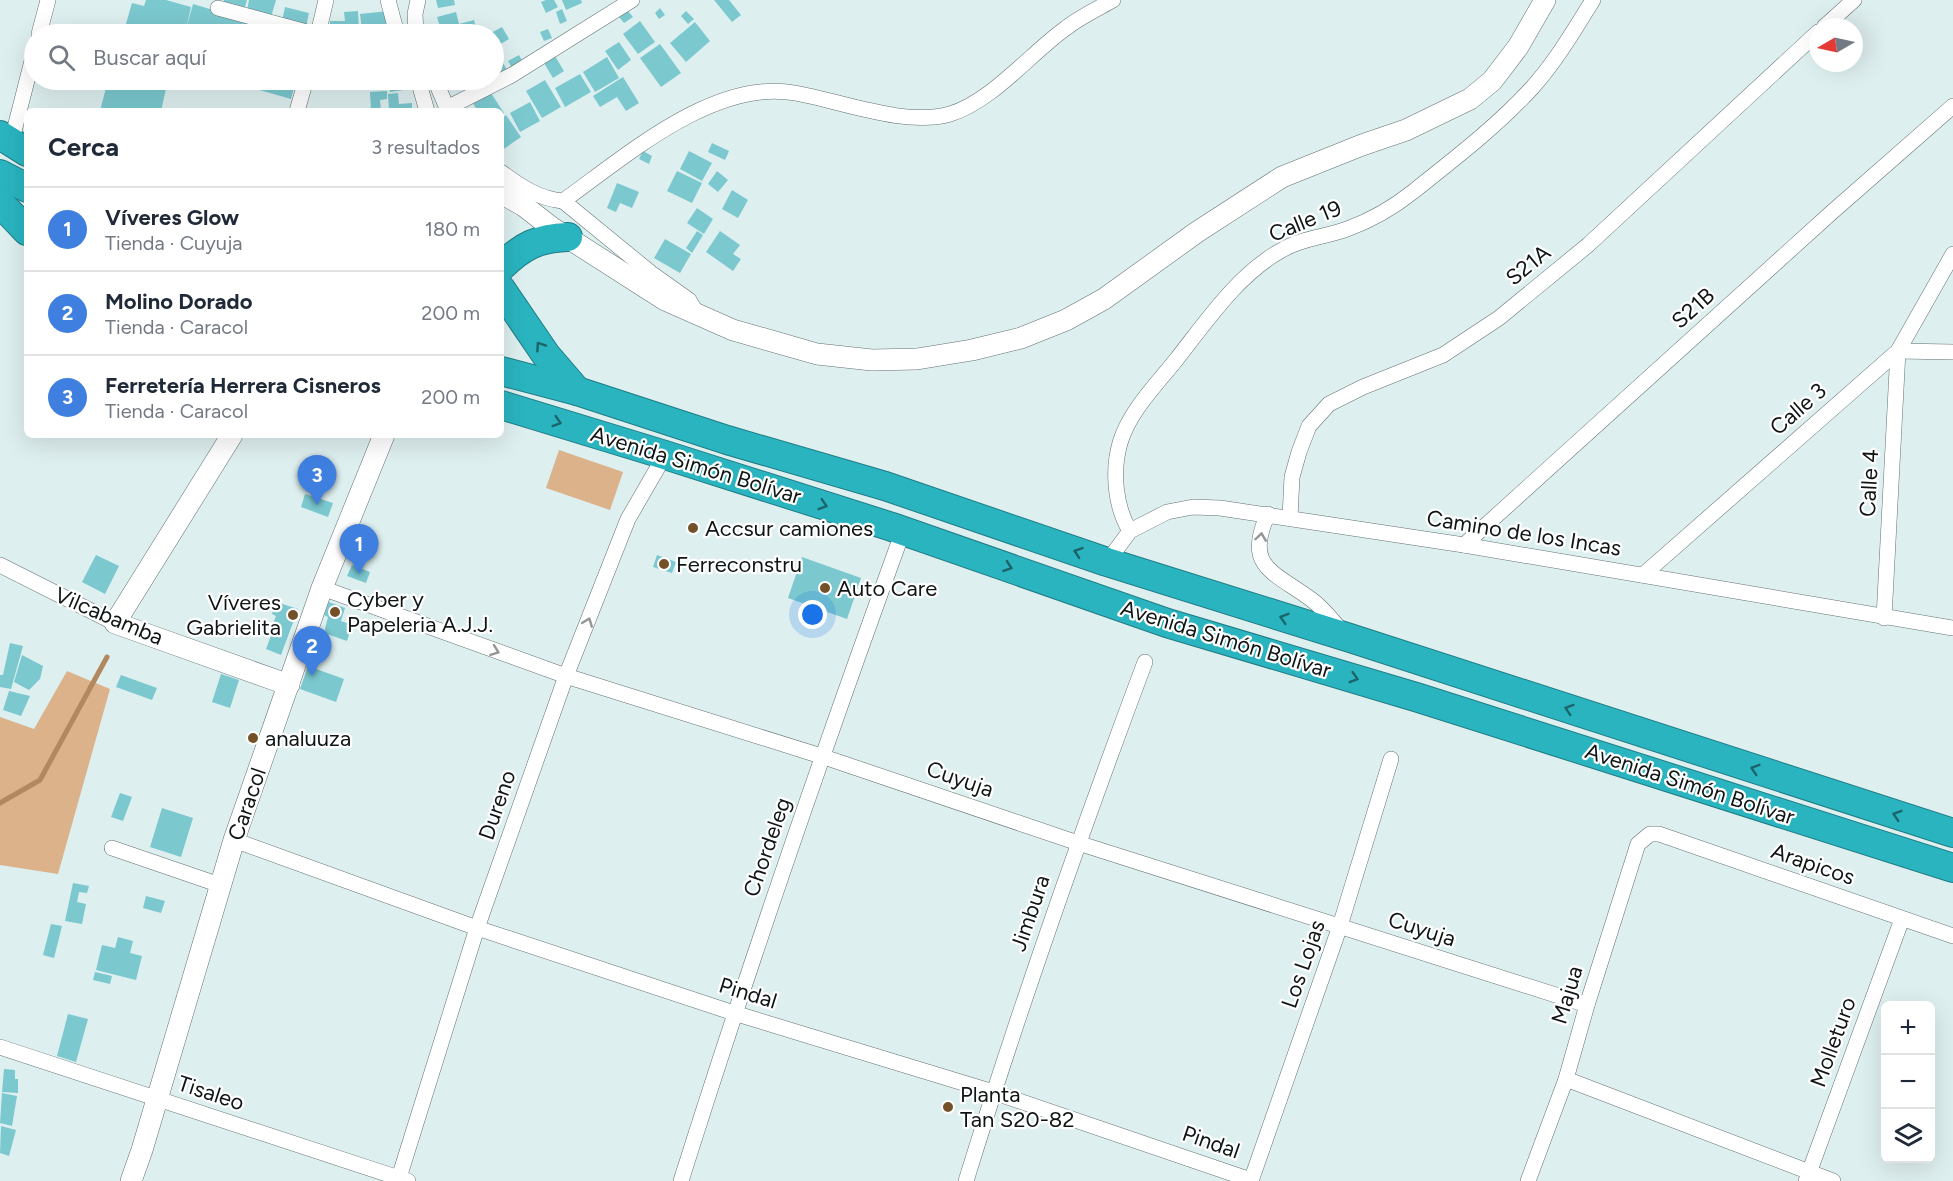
<!DOCTYPE html>
<html lang="es">
<meta charset="utf-8">
<style>
:root{--surface:#fff;--page:#f6f6f7;--text:#1f2937;--muted:#747a83;--line:#e0e1e3;--accent:#745029}
body{margin:0;font-family:Figtree,sans-serif;background:var(--page);color:var(--text)}
.controls{position:absolute;right:18px;bottom:18px;display:grid;overflow:hidden;border-radius:9px;box-shadow:0 6px 24px #0002}
.controls button{width:54px;height:54px;display:grid;place-items:center;padding:0;border:0;border-bottom:2px solid var(--line);background:var(--surface);color:var(--text);font:30px sans-serif}
.compass{position:absolute;left:1809px;top:18px;width:54px;height:54px;border-radius:50%;background:var(--surface);box-shadow:0 6px 24px #0002;rotate:261deg}
.you{position:absolute;left:813px;top:615px;width:21px;height:21px;margin:-15px;border:4px solid #fff;border-radius:50%;background:#1a73e8;box-shadow:0 0 0 9px #1a73e833}
.badge{display:grid;place-items:center;width:39px;height:39px;border-radius:50%;background:var(--accent);color:#fff;font-size:20px;font-weight:700}
.pin{position:absolute;translate:-50% -50px;filter:drop-shadow(0 2px 3px #0008)}
.pin::after{content:'';position:absolute;top:32px;width:21px;height:18px;background:inherit;clip-path:polygon(0 0,100% 0,50% 100%)}
.list{margin:0;padding:0;list-style:none}
h2{display:flex;justify-content:space-between;align-items:center;height:78px;margin:0;padding:0 24px;font-size:26px}
h2 small{font-size:20px;font-weight:400;color:var(--muted)}
.list li{display:grid;grid-template-columns:39px 1fr auto;gap:18px;align-items:center;box-sizing:border-box;height:84px;padding:0 24px;border-top:2px solid var(--line)}
.list b{display:block;font-size:22px;white-space:nowrap}
.list p{margin:0;font-size:20px;white-space:nowrap;color:var(--muted)}
.list em{font-size:20px;font-style:normal;color:var(--muted)}
.icon{flex:none;width:33px;height:33px;fill:none;stroke:currentColor;stroke-width:2;stroke-linecap:round;stroke-linejoin:round}
.map{position:relative;flex:none;width:1953px;height:1181px;overflow:hidden}
.search{position:absolute;background:var(--surface);box-shadow:0 6px 24px #0002;left:24px;top:24px;width:480px;height:66px;display:flex;align-items:center;gap:15px;box-sizing:border-box;padding:0 21px;border-radius:33px;color:var(--muted);font-size:22px}
.panel{position:absolute;background:var(--surface);box-shadow:0 6px 24px #0002;left:24px;top:108px;width:480px;height:330px;border-radius:9px}
.map>svg:first-child{display:block}
.green{fill:#dbb28a}
.lines{fill:none;stroke-linecap:round;stroke-linejoin:round}
.stream{stroke:#b1885f;stroke-width:5}
.building{fill:#7bc8cf}
.street-casing{stroke:#637173;stroke-width:16}
.secondary-casing{stroke:#637173;stroke-width:22}
.highway-casing{stroke:#207c84;stroke-width:30}
.street{stroke:#fff;stroke-width:15}
.secondary{stroke:#fff;stroke-width:21}
.highway{stroke:#29b4bf;stroke-width:28}
.oneway{stroke:#1c646a}
.oneway2{stroke:#939596}
.poi-dot{fill:#745029;stroke:#fff;stroke-width:2}
.labels{text-anchor:middle;dominant-baseline:central;stroke-width:4.5;stroke-linejoin:round;paint-order:stroke}
.street-label{font-size:22px;fill:#0f1415;stroke:#fff}
.poi-label{font-size:22px;fill:#0f1415;stroke:#fff;text-anchor:start}
</style>
<div class="map">
<svg width="1953" height="1181" viewBox="0 0 1953 1181">
<rect width="100%" height="100%" fill="#deeff0"/>
<g class="green">
<polygon points="559,450 623,472 610,510 546,488"/>
<polygon points="67,671 110,689 58,874 0,865 0,717 34,729"/>
</g>
<g class="lines">
<polyline class="stream" points="0,803 40,780 107,657"/>
</g>
<g class="building">
<polygon points="146,0 166,0 191,7 186,29 193,4 250,21 246,34 123,34 132,3 144,6"/>
<polygon points="224,0 247,0 244,11 222,5"/>
<polygon points="249,0 276,0 271,17 247,10"/>
<polygon points="436,0 454,0 455,5 438,8"/>
<polygon points="546,0 554,0 558,7 546,13 541,2"/>
<polygon points="562,0 581,0 582,3 566,10"/>
<polygon points="714,0 729,0 741,15 732,22"/>
<polygon points="285,7 309,13 306,27 282,21"/>
<polygon points="660,8 665,15 659,19 655,13"/>
<polygon points="562,9 567,21 560,24 556,12"/>
<polygon points="358,11 359,31 353,31 353,34 330,34 330,21 345,21 344,12"/>
<polygon points="388,11 391,26 362,30 360,14"/>
<polygon points="628,11 633,17 624,23 619,17"/>
<polygon points="686,11 694,19 688,24 681,16"/>
<polygon points="456,12 459,24 474,20 478,34 453,34 453,32 442,34 437,17"/>
<polygon points="253,20 271,25 268,34 249,34"/>
<polygon points="640,21 655,42 638,54 623,34"/>
<polygon points="695,22 710,41 686,62 670,43"/>
<polygon points="502,27 509,39 494,48 494,34 489,34"/>
<polygon points="391,29 392,34 366,34 365,30"/>
<polygon points="548,29 552,38 544,41 540,32"/>
<polygon points="619,42 631,60 618,70 605,51"/>
<polygon points="660,44 681,73 661,87 640,58"/>
<polygon points="498,53 508,72 485,84 482,80 494,80 494,55"/>
<polygon points="519,55 523,62 512,68 508,61"/>
<polygon points="555,56 564,71 553,78 544,63"/>
<polygon points="607,57 619,78 595,92 583,72"/>
<polygon points="580,74 591,92 565,107 555,88"/>
<polygon points="623,77 639,103 626,111 617,97 600,107 593,96"/>
<polygon points="54,80 100,80 99,88"/>
<polygon points="108,80 168,80 161,111 100,111"/>
<polygon points="236,80 253,80 251,88 235,84"/>
<polygon points="259,80 296,80 291,99 256,89"/>
<polygon points="403,80 404,90 390,92 389,81"/>
<polygon points="545,80 561,107 542,118 526,91"/>
<polygon points="489,90 504,113 501,115 501,111 478,111 472,102"/>
<polygon points="387,91 387,99 380,100 381,111 371,111 370,92"/>
<polygon points="398,93 399,104 412,103 412,111 389,110 388,94"/>
<polygon points="530,102 540,121 520,132 510,113"/>
<polygon points="506,115 521,137 501,151 501,119"/>
<polygon points="712,143 729,151 725,160 708,152"/>
<polygon points="643,151 652,156 649,164 639,159"/>
<polygon points="689,151 712,163 702,181 680,169"/>
<polygon points="677,171 702,183 692,203 667,191"/>
<polygon points="717,171 728,180 718,192 708,184"/>
<polygon points="617,183 639,192 632,208 620,203 616,212 607,208"/>
<polygon points="732,190 748,200 738,218 722,209"/>
<polygon points="697,208 713,219 704,234 687,223"/>
<polygon points="697,231 703,235 692,253 686,248"/>
<polygon points="720,231 740,245 733,254 741,259 733,271 706,252"/>
<polygon points="665,239 691,254 680,273 654,258"/>
<polygon points="305,494 333,503 328,517 301,507"/>
<polygon points="96,555 119,566 105,594 82,582"/>
<polygon points="657,555 676,562 672,573 653,567"/>
<polygon points="802,557 861,578 847,619 788,598"/>
<polygon points="352,565 370,572 366,583 347,576"/>
<polygon points="276,602 298,609 281,655 266,649 273,630 271,629 276,616 272,614"/>
<polygon points="329,602 345,608 341,621 352,625 347,641 324,633 328,617 324,615"/>
<polygon points="10,643 23,646 11,689 0,687 0,675 3,675"/>
<polygon points="22,655 43,666 40,679 29,690 14,682"/>
<polygon points="308,666 344,679 336,702 300,689"/>
<polygon points="221,674 239,680 230,708 212,702"/>
<polygon points="121,675 157,688 152,700 116,687"/>
<polygon points="9,691 30,696 21,716 3,710"/>
<polygon points="120,793 132,797 123,821 111,817"/>
<polygon points="162,808 193,818 181,857 150,847"/>
<polygon points="73,883 89,886 87,893 79,892 77,902 86,904 82,924 65,921"/>
<polygon points="146,896 165,901 161,913 143,908"/>
<polygon points="51,924 62,926 54,958 43,955"/>
<polygon points="118,937 133,941 130,953 142,956 136,980 96,970 102,945 115,948"/>
<polygon points="95,972 112,976 110,984 93,980"/>
<polygon points="68,1014 88,1019 76,1062 57,1056"/>
<polygon points="4,1069 15,1070 15,1079 18,1079 18,1093 2,1092"/>
<polygon points="2,1093 17,1096 12,1126 0,1123"/>
<polygon points="1,1126 16,1130 9,1156 0,1153"/>
</g>
<g class="lines">
<defs>
<g id="street">
<polyline points="388,0 397,34"/>
<polyline points="218,8 314,34"/>
<polyline points="1824,27 1854,0"/>
<polyline points="39,34 48,0"/>
<polyline points="318,34 326,0"/>
<polyline points="416,34 415,14 418,0"/>
<polyline points="418,80 427,111"/>
<polyline points="435,80 447,108 512,75 632,0"/>
<polyline points="297,111 306,80"/>
<polyline points="11,143 34,53"/>
<path d="M 501,172 C 520,186 539,199 563,201 C 625,157 714,78 795,93 C 841,101 905,127 950,114 C 991,102 1031,53 1066,28 C 1080,17 1097,9 1113,0"/>
<polyline points="563,201 651,273 689,300 697,314"/>
<polyline points="1898,351 1953,352"/>
<path d="M 1268,514 C 1243,568 1275,572 1312,600 C 1323,608 1332,620 1341,630"/>
<polyline points="1290,518 1292,477 1299,452 1309,426 1329,404 1363,387 1443,355 1499,318 1588,245 1818,32"/>
<path d="M 1130,531 C 1115,507 1112,471 1120,443 C 1129,412 1156,385 1176,360 C 1206,322 1238,274 1282,250 C 1302,238 1326,237 1347,229 C 1372,220 1394,207 1414,191 C 1454,159 1496,127 1531,89 C 1555,63 1574,30 1593,0"/>
<polyline points="1464,545 1831,213 1953,106"/>
<polyline points="1107,562 1130,531 1167,512 1193,507 1220,508 1464,545 1953,628"/>
<polyline points="0,565 115,623"/>
<polyline points="1643,575 1898,351 1953,254"/>
<polyline points="322,588 566,676 821,756 1078,843 1587,1005"/>
<polyline points="1884,618 1898,351"/>
<polyline points="234,840 477,928 734,1013 993,1092 1251,1180"/>
<polyline points="112,848 220,885"/>
<polyline points="0,1047 408,1181"/>
<polyline points="1566,1079 1833,1181"/>
<polyline points="398,1181 477,928 566,676 628,519 665,455"/>
<path d="M 681,1181 C 750,962 825,746 903,531"/>
<path d="M 966,1181 C 1020,1006 1081,833 1145,662"/>
<polyline points="1251,1181 1340,926 1391,759"/>
<polyline points="1528,1181 1566,1079 1587,1005 1638,844 1650,834 1659,834 1953,936"/>
<polyline points="1806,1181 1902,919"/>
</g>
<g id="secondary">
<polyline points="501,193 524,206 551,227 665,300 733,330 817,354 872,360 917,359 972,350 1021,338 1066,320 1104,299 1197,232 1282,177 1362,145 1406,130 1470,99 1492,81 1518,47 1545,0"/>
<polyline points="232,435 115,623 289,685"/>
<polyline points="131,1181 142,1150 234,840 322,588 384,435"/>
</g>
<g id="highway">
<polyline points="0,135 27,152"/>
<polyline points="0,174 27,188"/>
<polyline points="0,203 27,231"/>
<path d="M 501,267 C 522,246 538,238 568,237"/>
<polyline points="501,289 546,355 577,391"/>
<polyline points="501,371 577,391 727,440 885,486 1107,562 1350,638 1953,833"/>
<polyline points="501,405 665,455 892,527 1167,623 1419,698 1953,868"/>
</g>
</defs>
<use href="#street" class="street-casing"/>
<use href="#secondary" class="secondary-casing"/>
<use href="#highway" class="highway-casing"/>
<use href="#street" class="street"/>
<use href="#secondary" class="secondary"/>
<use href="#highway" class="highway"/>
</g>
<defs><path id="oneway-chevron" d="M-2-3.5L2.5 0L-2 3.5" fill="none" stroke-width="1.6" stroke-linecap="round" stroke-linejoin="round" transform="scale(1.5)"/></defs>
<g class="oneway">
<use href="#oneway-chevron" transform="translate(540 346) rotate(-124)"/>
<use href="#oneway-chevron" transform="translate(557 422) rotate(17)"/>
<use href="#oneway-chevron" transform="translate(823 505) rotate(18)"/>
<use href="#oneway-chevron" transform="translate(1078 552) rotate(-161)"/>
<use href="#oneway-chevron" transform="translate(1008 567) rotate(19)"/>
<use href="#oneway-chevron" transform="translate(1284 618) rotate(-163)"/>
<use href="#oneway-chevron" transform="translate(1354 678) rotate(17)"/>
<use href="#oneway-chevron" transform="translate(1569 709) rotate(-162)"/>
<use href="#oneway-chevron" transform="translate(1755 769) rotate(-162)"/>
<use href="#oneway-chevron" transform="translate(1897 815) rotate(-162)"/>
</g>
<g class="oneway2">
<use href="#oneway-chevron" transform="translate(1261 537) rotate(-82)"/>
<use href="#oneway-chevron" transform="translate(588 622) rotate(-69)"/>
<use href="#oneway-chevron" transform="translate(495 651) rotate(20)"/>
</g>
<g class="poi-dot">
<circle cx="693" cy="528" r="6"/>
<circle cx="664" cy="564" r="6"/>
<circle cx="825" cy="588" r="6"/>
<circle cx="335" cy="612" r="6"/>
<circle cx="293" cy="615" r="6"/>
<circle cx="253" cy="738" r="6"/>
<circle cx="948" cy="1107" r="6"/>
</g>
<g class="labels">
<g class="street-label">
<text transform="translate(1305 221) rotate(-22)">Calle 19</text>
<text transform="translate(1528 265) rotate(-39)">S21A</text>
<text transform="translate(1693 308) rotate(-42)">S21B</text>
<text transform="translate(1798 409) rotate(-41)">Calle 3</text>
<text transform="translate(696 465) rotate(17)">Avenida Simón Bolívar</text>
<text transform="translate(1869 483) rotate(-87)">Calle 4</text>
<text transform="translate(1524 533) rotate(9)">Camino de los Incas</text>
<text transform="translate(109 616) rotate(23)">Vilcabamba</text>
<text transform="translate(1226 639) rotate(17)">Avenida Simón Bolívar</text>
<text transform="translate(960 779) rotate(19)">Cuyuja</text>
<text transform="translate(1690 784) rotate(18)">Avenida Simón Bolívar</text>
<text transform="translate(247 804) rotate(-71)">Caracol</text>
<text transform="translate(497 805) rotate(-71)">Dureno</text>
<text transform="translate(767 847) rotate(-71)">Chordeleg</text>
<text transform="translate(1813 864) rotate(19)">Arapicos</text>
<text transform="translate(1030 913) rotate(-71)">Jimbura</text>
<text transform="translate(1422 929) rotate(18)">Cuyuja</text>
<text transform="translate(1303 964) rotate(-71)">Los Lojas</text>
<text transform="translate(748 993) rotate(17)">Pindal</text>
<text transform="translate(1567 995) rotate(-73)">Majua</text>
<text transform="translate(1833 1042) rotate(-70)">Molleturo</text>
<text transform="translate(211 1093) rotate(18)">Tisaleo</text>
<text transform="translate(1211 1142) rotate(19)">Pindal</text>
</g>
<g class="poi-label">
<text x="705" y="528">Accsur camiones</text>
<text x="676" y="564">Ferreconstru</text>
<text x="837" y="588">Auto Care</text>
<text x="347" y="599">Cyber y<tspan x="347" dy="25">Papeleria A.J.J.</tspan></text>
<text x="281" y="602" text-anchor="end">Víveres<tspan x="281" dy="25">Gabrielita</tspan></text>
<text x="265" y="738">analuuza</text>
<text x="960" y="1094">Planta<tspan x="960" dy="25">Tan S20-82</tspan></text>
</g>
</g>
</svg>
<div class="controls">
<button>+</button>
<button>−</button>
<button><svg class="icon" aria-label="layers" viewBox="0 0 24 24"><path d="M12 4l9 5-9 5-9-5zM3 14l9 5 9-5"/></svg></button>
</div>
<svg class="compass" viewBox="-18 -18 36 36"><path d="M0-13l5 13h-10z" fill="#e53935"/><path d="M0 13l5-13h-10z" fill="#747a83"/></svg>
<div class="you"></div>
<div class="pin badge" style="left:359px;top:574px;background:#3f7fe0">1</div>
<div class="pin badge" style="left:312px;top:676px;background:#3f7fe0">2</div>
<div class="pin badge" style="left:317px;top:505px;background:#3f7fe0">3</div>
<div class="search"><svg class="icon" aria-label="search" viewBox="0 0 24 24"><circle cx="10" cy="10" r="6"/><path d="M15 15l6 6"/></svg>Buscar aquí</div>
<section class="panel">
<h2>Cerca<small>3 resultados</small></h2>
<ul class="list">
<li><span class="badge" style="background:#3f7fe0">1</span><div><b>Víveres Glow</b><p>Tienda · Cuyuja</p></div><em>180 m</em></li>
<li><span class="badge" style="background:#3f7fe0">2</span><div><b>Molino Dorado</b><p>Tienda · Caracol</p></div><em>200 m</em></li>
<li><span class="badge" style="background:#3f7fe0">3</span><div><b>Ferretería Herrera Cisneros</b><p>Tienda · Caracol</p></div><em>200 m</em></li>
</ul>
</section>
</div>
